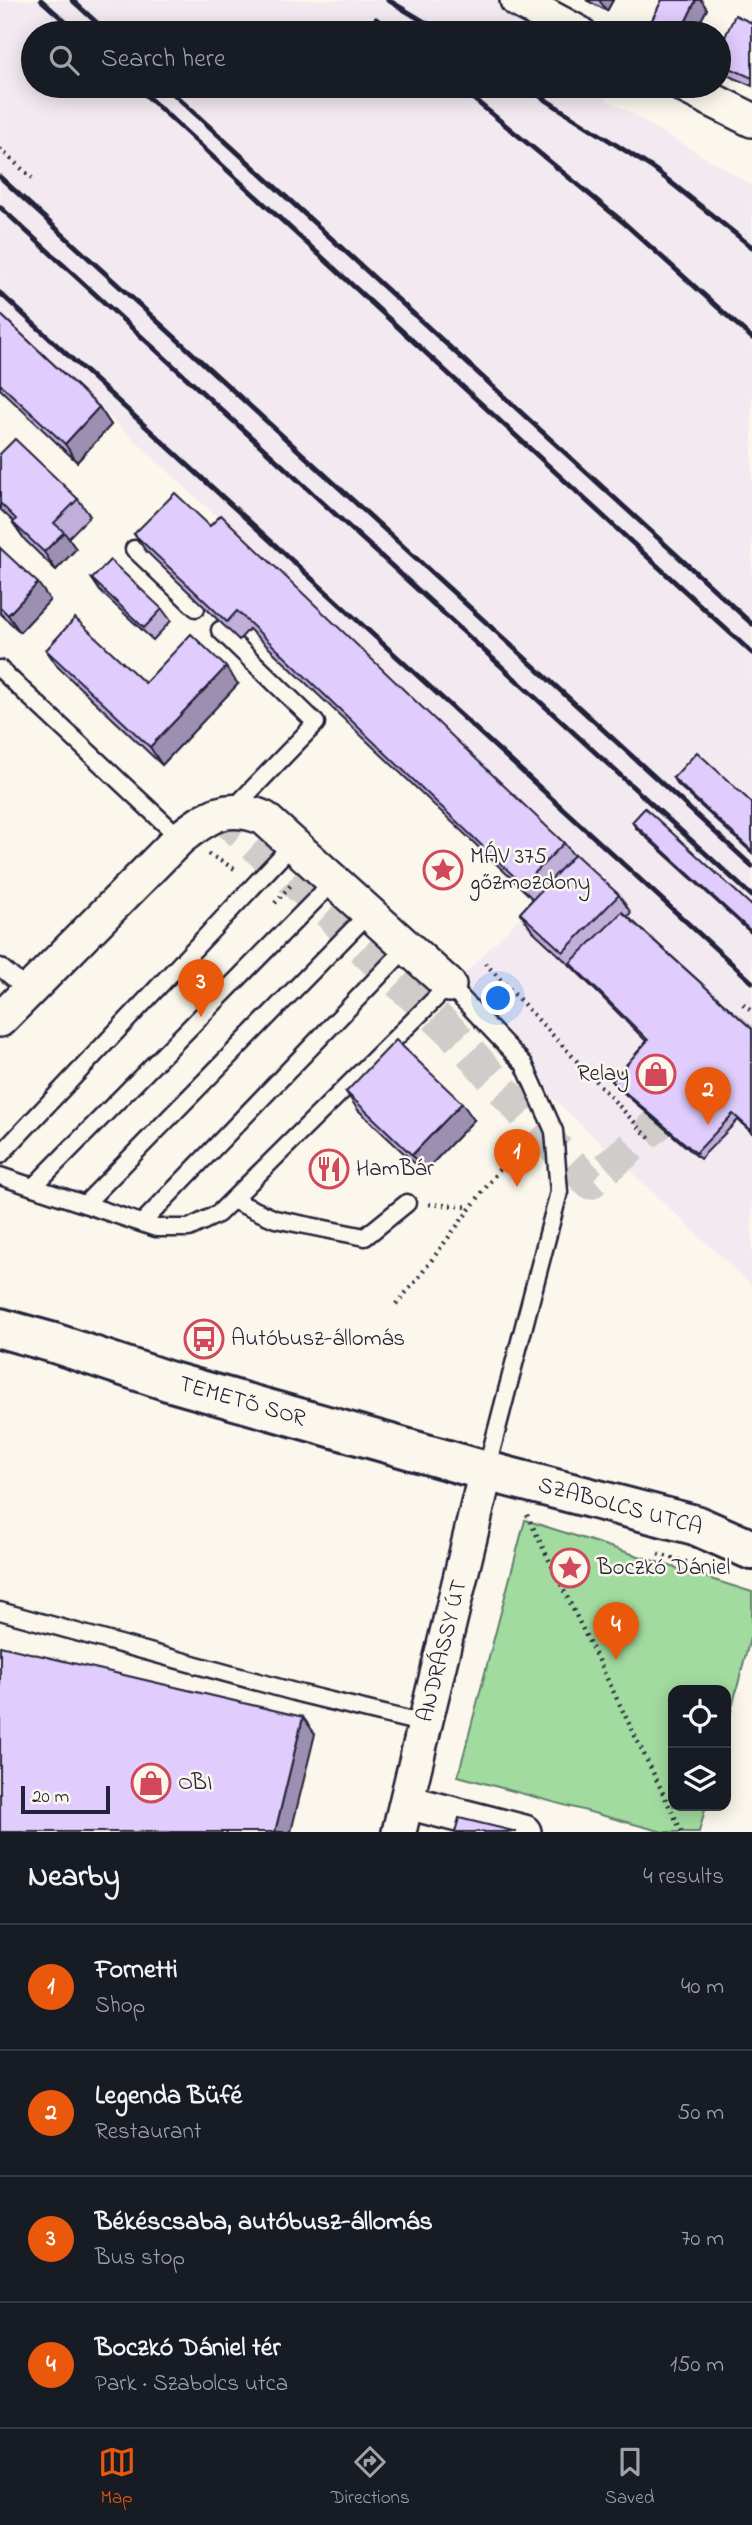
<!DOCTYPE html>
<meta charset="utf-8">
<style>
:root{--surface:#171b24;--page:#20242c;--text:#f1f3f6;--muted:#9ea1a6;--line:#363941;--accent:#ea580c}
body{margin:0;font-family:"Indie Flower",sans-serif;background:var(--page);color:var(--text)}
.controls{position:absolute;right:21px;bottom:21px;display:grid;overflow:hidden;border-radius:14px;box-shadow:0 4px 18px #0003}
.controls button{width:63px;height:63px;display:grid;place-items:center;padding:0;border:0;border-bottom:2px solid var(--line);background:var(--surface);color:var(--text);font:35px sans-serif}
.scale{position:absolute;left:21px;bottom:18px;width:89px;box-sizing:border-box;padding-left:7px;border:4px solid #22223b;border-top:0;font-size:19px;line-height:24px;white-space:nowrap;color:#22223b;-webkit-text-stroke:5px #fbf7ec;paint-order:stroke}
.you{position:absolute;left:499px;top:999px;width:24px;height:24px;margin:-18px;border:5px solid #fff;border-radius:50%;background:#1a73e8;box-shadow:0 0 0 10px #1a73e833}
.badge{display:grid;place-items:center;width:46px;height:46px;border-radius:50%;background:var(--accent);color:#fff;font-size:23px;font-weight:700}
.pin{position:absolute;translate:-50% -58px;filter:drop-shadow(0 2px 4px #0008)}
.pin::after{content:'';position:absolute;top:37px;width:24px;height:21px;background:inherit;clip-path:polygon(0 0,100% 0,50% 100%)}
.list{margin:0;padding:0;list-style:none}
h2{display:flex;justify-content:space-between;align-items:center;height:91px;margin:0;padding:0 28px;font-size:30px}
h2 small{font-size:23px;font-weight:400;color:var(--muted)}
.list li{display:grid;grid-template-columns:46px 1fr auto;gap:21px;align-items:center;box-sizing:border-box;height:126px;padding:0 28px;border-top:2px solid var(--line)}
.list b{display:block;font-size:26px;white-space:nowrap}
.list p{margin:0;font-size:23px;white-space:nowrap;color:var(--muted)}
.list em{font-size:23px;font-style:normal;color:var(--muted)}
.icon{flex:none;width:38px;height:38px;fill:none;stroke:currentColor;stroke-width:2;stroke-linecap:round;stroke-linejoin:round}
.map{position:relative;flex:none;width:752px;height:1832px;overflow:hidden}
.search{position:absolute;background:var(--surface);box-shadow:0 4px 18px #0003;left:21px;right:21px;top:21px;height:77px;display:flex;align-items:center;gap:18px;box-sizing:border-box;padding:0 24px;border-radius:38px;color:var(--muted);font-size:26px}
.sheet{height:595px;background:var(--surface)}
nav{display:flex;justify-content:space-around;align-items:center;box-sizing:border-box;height:98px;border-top:2px solid var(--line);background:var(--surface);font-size:19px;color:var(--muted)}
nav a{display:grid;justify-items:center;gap:4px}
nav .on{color:var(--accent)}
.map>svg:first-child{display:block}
.built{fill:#f3eaf1}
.green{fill:#a2dba0;stroke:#627e6e;stroke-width:2}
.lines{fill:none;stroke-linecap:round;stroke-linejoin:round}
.street-tunnel{stroke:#d0ccc9;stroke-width:33;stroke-dasharray:33 17;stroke-linecap:butt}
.lane-casing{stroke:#22223b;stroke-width:21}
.street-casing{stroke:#22223b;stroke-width:38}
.secondary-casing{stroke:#22223b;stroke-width:44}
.path{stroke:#22223b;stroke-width:4.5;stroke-dasharray:2 5;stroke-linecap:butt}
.lane{stroke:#fbf7ec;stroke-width:16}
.street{stroke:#fbf7ec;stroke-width:33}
.secondary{stroke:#fbf7ec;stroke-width:38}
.rail{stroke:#22223b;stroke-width:5}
.wall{fill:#c1afda;stroke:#22223b;stroke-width:2}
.shaded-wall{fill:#9d8fb1;stroke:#22223b;stroke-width:2}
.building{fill:#e0ccfd;stroke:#22223b;stroke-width:2}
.labels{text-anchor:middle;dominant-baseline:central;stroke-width:5;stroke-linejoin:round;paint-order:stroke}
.poi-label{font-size:23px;fill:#22223b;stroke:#fbf7ec;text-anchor:start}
.street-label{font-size:23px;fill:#22223b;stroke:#fbf7ec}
</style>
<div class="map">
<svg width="752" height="1832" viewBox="0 0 752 1832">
<rect width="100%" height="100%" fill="#fbf7ec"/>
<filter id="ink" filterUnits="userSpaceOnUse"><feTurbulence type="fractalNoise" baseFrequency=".0143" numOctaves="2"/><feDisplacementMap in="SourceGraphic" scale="14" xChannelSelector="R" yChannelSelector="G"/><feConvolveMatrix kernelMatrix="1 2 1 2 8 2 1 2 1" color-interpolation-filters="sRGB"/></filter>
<g filter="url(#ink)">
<polygon class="built" points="0,0 502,0 563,33 33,33 33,86 584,86 752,185 752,1286 444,995 535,902 233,532 0,315"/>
<polygon class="green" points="525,1520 752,1592 752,1630 726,1731 726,1690 673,1690 673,1806 706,1806 699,1832 663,1832 458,1776"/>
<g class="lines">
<g class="street-tunnel">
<polyline points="217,811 330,914 364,950 454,1034 538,1130 590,1183 659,1123 689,1091"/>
<polyline points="728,1048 752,1021"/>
</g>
<defs>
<g id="lane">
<polyline points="134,549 196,608"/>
<polyline points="220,630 316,723 233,809"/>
<polyline points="0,669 180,838"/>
<polyline points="0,967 29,991"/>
<polyline points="0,1155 293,844"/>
<polyline points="0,1176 156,1228 189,1228 218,1214 449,985 524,1064 554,1131 559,1192 486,1471"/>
<polyline points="33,1187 334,881"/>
<polyline points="232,1200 275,1219 365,1237 407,1203"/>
<polyline points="85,1204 369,913"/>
<polyline points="142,1223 407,947"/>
<polyline points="0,1611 302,1694 425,1724"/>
</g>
<g id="street">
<polyline points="517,0 579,33"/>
<polyline points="684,86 752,120"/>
<path d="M 0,1020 L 180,838 C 210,815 227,803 264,818 L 449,985"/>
<polyline points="407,1802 524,1832"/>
<polyline points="399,1832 486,1471"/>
</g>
<polyline id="secondary" points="0,1328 54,1343 168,1381 486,1471 695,1525 752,1550"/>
</defs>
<use href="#lane" class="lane-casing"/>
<use href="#street" class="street-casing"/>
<use href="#secondary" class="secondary-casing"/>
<g class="path">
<polyline points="0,149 32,178"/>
<polyline points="208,854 237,870"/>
<polyline points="275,903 291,885"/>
<polyline points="485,963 651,1140"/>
<polyline points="743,1004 752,1012"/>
<polyline points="429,1204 469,1207"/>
<polyline points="396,1304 416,1281 504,1163"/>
<polyline points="527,1515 682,1832"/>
<polyline points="658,1554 693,1564"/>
</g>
<use href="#lane" class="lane"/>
<use href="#street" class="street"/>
<use href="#secondary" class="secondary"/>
<g class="rail">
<polyline points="41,0 78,33"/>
<polyline points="72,0 108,33"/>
<polyline points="388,0 443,33"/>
<polyline points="376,19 394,33"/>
<polyline points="136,86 752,653"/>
<polyline points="165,86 752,624"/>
<polyline points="458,86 623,222 752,338"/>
<polyline points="524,86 654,169 752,247"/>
<polyline points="0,177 752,866"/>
<polyline points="0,207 752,896"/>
<polyline points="0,293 752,982"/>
</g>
</g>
<g class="wall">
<polygon points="586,0 613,0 607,11"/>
<polygon points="662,0 701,0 707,9 694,33 652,33 648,28"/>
<polygon points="752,23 752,86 722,73 719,68 719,50"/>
<polygon points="0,314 99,407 111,425 77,462 0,389"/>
<polygon points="0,454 78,499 90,516 68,538 76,549 56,570 25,540 13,523 14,522 0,509"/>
<polygon points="210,526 564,843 574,856 619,895 631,913 627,916 752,1029 752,1133 738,1120 700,1159 617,1087 612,1081 647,1042 575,970 532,930 520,913 533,899 249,629 239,640 146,551 134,534"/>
<polygon points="0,548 50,600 20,632 0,613"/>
<polygon points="92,579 162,609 171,621 153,640 100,591"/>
<polygon points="46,650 145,683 238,684 162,765 58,667"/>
<polygon points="673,778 752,803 752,853 677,784"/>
<polygon points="632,822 752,906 752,934 636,828"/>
<polygon points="346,1092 474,1120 424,1172 358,1110"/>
</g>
<g class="shaded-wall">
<polygon points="599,0 613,0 607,11"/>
<polygon points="696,0 701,0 707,9 694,33 680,33"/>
<polygon points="99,407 111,425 77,462 65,444"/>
<polygon points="64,532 76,549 56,570 44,552"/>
<polygon points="38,583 50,600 20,632 8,615"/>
<polygon points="226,667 238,684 162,765 150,747"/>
<polygon points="462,1103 474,1120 424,1172 412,1155"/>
<polygon points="303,1717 315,1734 291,1832 275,1832"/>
</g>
<g class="building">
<polygon points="662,0 696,0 680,33 660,33 648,28"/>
<polygon points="735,15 752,23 752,78 719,63 719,50"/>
<polygon points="0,314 99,407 65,444 0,384"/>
<polygon points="15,439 78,499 54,523 64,532 44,552 13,523 16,519 0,503 0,454"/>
<polygon points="175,493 210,526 221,515 564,843 523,885 237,611 227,622 134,534"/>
<polygon points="0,548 38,583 8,615 0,607"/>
<polygon points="110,560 162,609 144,628 92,579"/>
<polygon points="75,618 145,683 191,634 226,667 150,747 46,650"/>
<polygon points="697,752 752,803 752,851 673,778"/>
<polygon points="645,808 752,906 752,932 632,822"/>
<polygon points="575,854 619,895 563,952 520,913"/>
<polygon points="622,912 752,1029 752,1131 733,1114 696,1153 612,1081 648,1040 570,963"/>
<polygon points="396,1040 462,1103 412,1155 346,1092"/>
<polygon points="0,1646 303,1717 275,1832 0,1832"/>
<polygon points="459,1818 517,1832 455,1832"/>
</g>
</g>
<defs>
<symbol id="sight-ring" viewBox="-11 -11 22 22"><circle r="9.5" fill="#fbf7ec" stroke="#d1495b" stroke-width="1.5"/><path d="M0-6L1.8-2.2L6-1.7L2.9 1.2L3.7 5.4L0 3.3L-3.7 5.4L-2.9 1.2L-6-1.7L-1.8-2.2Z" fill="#d1495b"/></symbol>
<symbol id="shop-ring" viewBox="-11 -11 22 22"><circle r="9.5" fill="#fbf7ec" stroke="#d1495b" stroke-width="1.5"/><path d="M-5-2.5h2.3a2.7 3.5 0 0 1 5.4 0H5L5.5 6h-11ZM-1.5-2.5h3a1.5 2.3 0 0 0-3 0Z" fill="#d1495b"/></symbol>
<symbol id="restaurant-ring" viewBox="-11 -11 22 22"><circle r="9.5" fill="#fbf7ec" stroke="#d1495b" stroke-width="1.5"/><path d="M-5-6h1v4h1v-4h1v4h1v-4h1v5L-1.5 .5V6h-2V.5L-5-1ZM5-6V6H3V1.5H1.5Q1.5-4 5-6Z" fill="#d1495b"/></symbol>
<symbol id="bus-ring" viewBox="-11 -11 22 22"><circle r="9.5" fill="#fbf7ec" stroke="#d1495b" stroke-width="1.5"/><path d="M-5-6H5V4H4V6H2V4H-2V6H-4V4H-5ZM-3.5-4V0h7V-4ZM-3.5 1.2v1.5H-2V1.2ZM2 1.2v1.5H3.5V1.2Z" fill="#d1495b"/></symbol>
</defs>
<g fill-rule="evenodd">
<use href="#sight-ring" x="421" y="848" width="44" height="44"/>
<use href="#shop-ring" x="634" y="1052" width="44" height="44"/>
<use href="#restaurant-ring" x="307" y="1147" width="44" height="44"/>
<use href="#bus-ring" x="182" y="1317" width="44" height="44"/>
<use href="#sight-ring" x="548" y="1546" width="44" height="44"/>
<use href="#shop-ring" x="129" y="1761" width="44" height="44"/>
</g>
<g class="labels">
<g class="poi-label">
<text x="470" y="857">MÁV 375<tspan x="470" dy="26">gőzmozdony</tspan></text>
<text x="629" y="1074" text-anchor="end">Relay</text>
<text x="356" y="1169">HamBár</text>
<text x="231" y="1339">Autóbusz-állomás</text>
<text x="597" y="1568">Boczkó Dániel</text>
<text x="178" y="1783">OBI</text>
</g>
<g class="street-label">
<text transform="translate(242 1402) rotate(16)">TEMETŐ SOR</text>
<text transform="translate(620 1507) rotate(15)">SZABOLCS UTCA</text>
<text transform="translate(443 1651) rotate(-76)">ANDRÁSSY ÚT</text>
</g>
</g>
</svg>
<div class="controls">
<button><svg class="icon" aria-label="locate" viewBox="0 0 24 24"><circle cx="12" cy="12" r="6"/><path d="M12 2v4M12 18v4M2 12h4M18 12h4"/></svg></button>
<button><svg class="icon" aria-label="layers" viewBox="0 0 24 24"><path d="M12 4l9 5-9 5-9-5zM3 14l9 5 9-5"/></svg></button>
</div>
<div class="scale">20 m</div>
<div class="you"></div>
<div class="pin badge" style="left:517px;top:1187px">1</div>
<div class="pin badge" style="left:708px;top:1125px">2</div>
<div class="pin badge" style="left:201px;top:1017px">3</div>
<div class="pin badge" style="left:616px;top:1660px">4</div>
<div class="search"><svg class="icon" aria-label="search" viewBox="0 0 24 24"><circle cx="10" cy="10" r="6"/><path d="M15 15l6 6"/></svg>Search here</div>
</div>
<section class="sheet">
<h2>Nearby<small>4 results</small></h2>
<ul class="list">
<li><span class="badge">1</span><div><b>Fornetti</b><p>Shop</p></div><em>40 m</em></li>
<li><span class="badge">2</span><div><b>Legenda Büfé</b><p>Restaurant</p></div><em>50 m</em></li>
<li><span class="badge">3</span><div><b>Békéscsaba, autóbusz-állomás</b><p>Bus stop</p></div><em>70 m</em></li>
<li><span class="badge">4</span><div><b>Boczkó Dániel tér</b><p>Park · Szabolcs utca</p></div><em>150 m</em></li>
</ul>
</section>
<nav>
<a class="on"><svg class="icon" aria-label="map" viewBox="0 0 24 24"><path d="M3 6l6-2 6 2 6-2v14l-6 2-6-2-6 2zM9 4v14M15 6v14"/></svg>Map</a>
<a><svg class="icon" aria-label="directions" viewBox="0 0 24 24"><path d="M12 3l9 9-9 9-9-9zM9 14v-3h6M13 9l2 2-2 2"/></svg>Directions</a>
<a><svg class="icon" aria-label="saved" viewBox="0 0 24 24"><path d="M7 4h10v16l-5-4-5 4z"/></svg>Saved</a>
</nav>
